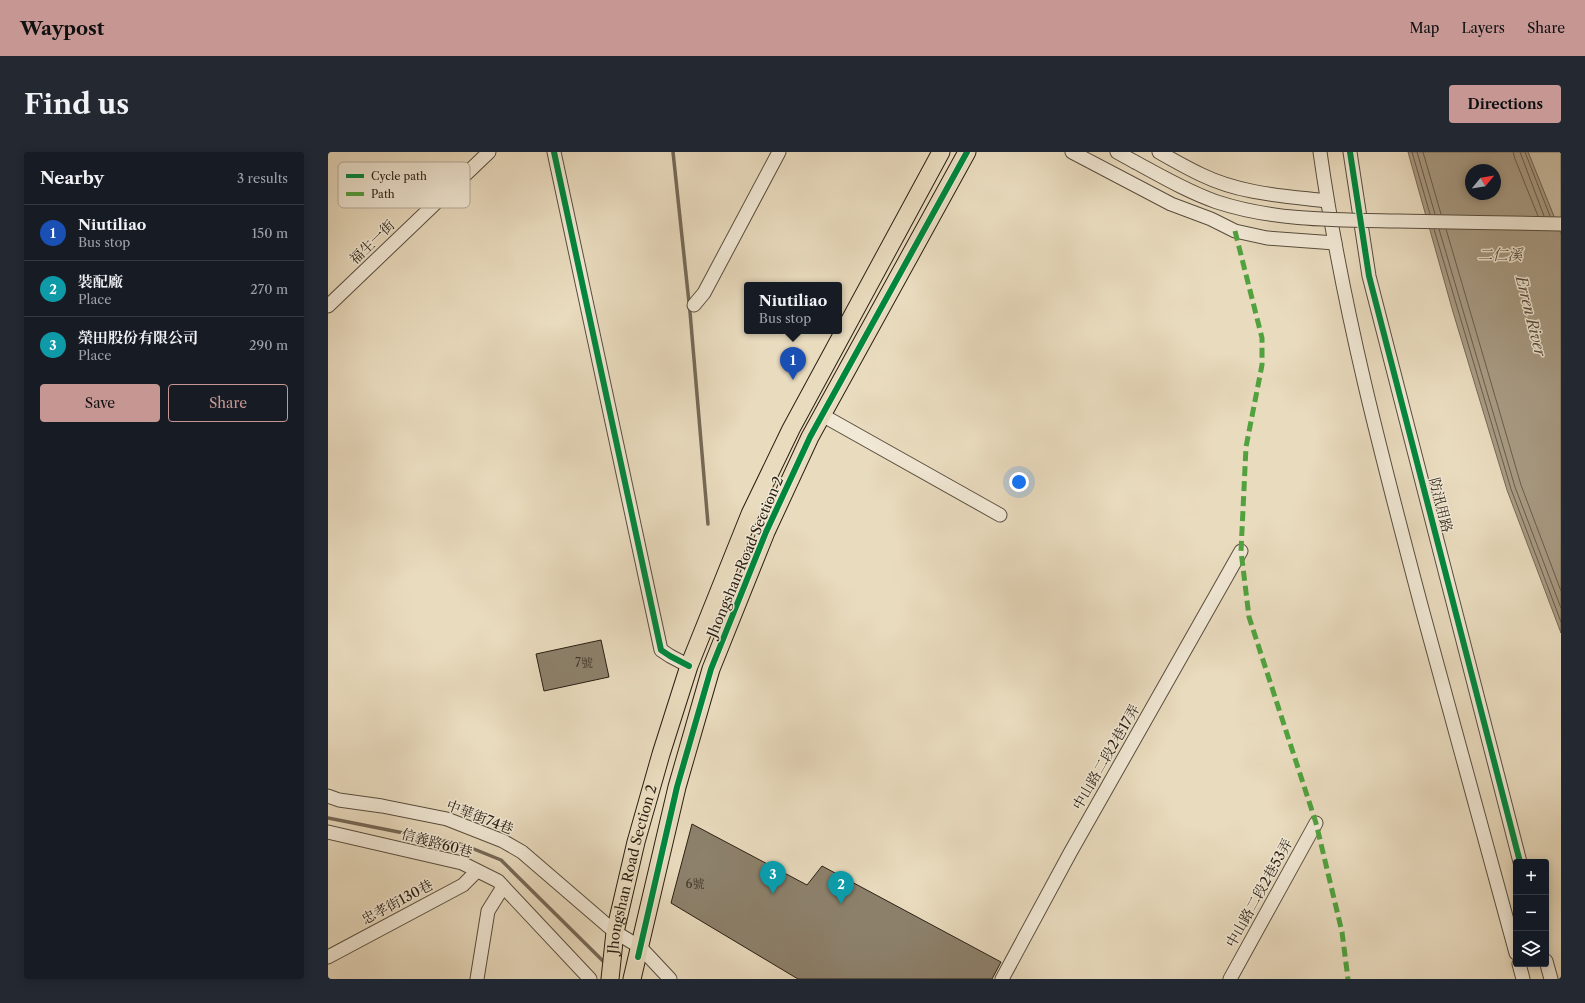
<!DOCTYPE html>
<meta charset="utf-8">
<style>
:root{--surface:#171b24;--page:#242831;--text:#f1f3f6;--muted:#9ea1a6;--line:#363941;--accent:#c59692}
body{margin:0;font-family:"Libre Caslon Text","Noto Serif TC",serif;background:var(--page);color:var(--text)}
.controls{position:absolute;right:12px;bottom:12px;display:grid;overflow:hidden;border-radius:4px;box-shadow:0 2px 10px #0003}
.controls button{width:36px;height:36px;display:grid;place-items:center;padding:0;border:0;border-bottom:1px solid var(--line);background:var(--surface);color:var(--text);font:20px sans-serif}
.compass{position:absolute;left:1137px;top:12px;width:36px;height:36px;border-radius:50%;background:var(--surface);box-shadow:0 2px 10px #0003;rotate:60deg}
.you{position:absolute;left:691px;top:330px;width:14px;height:14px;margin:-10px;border:3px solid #fff;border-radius:50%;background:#1a73e8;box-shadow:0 0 0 6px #1a73e833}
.badge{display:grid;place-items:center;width:26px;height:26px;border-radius:50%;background:var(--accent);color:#fff;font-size:13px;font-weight:700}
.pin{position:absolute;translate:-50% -33px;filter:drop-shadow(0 1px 2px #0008)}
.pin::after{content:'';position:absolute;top:21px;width:14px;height:12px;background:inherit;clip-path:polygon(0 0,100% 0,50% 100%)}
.popup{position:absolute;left:416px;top:130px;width:98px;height:52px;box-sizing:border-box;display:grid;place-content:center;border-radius:4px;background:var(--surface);filter:drop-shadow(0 1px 3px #0005);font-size:13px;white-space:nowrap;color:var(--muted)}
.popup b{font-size:15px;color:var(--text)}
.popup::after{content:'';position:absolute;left:50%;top:100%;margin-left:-8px;border:8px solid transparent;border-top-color:var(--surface)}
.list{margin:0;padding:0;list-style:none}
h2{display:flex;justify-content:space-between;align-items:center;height:52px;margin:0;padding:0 16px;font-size:17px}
h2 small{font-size:13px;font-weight:400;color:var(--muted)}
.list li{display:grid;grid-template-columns:26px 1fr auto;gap:12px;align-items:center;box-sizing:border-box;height:56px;padding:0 16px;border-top:1px solid var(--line)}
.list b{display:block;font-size:15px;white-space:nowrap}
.list p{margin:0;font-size:13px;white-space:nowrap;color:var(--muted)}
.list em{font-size:13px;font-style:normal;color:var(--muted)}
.actions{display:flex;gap:8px;padding:12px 16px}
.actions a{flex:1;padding:9px 0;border:1px solid var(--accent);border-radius:4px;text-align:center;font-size:14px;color:var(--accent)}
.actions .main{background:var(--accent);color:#111}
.icon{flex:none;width:22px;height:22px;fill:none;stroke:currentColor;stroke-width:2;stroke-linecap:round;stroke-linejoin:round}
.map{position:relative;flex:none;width:1233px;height:827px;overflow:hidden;border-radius:4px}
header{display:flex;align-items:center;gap:24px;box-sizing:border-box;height:56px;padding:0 20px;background:var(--accent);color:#111}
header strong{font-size:19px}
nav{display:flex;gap:22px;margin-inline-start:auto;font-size:14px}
.intro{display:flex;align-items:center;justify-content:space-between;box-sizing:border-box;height:96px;padding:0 24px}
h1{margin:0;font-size:28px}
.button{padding:10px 18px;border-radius:4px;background:var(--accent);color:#111;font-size:14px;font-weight:700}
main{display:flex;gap:24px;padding:0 24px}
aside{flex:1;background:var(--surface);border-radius:4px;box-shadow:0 2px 10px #0003}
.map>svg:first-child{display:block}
.green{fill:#c8bba1;stroke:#786d5a}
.water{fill:#a89b84;stroke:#756957;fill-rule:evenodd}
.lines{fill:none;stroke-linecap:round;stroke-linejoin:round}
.shore{stroke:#685d4c;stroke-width:1}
.stream{stroke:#756957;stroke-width:3.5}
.building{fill:#8d816c;stroke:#291f13}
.minor-casing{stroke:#594e3e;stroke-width:15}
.major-casing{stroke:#291f13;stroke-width:19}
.minor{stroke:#f1e8d5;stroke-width:13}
.major{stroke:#e9dbbe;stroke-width:17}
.minor-bridge-casing{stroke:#594e3e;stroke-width:15;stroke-linecap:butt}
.minor-bridge{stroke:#f1e8d5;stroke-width:13}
.quiet{stroke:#51a23f;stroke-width:5;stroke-dasharray:10 5;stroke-linecap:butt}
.cycleway-casing{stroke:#f1e8d5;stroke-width:8}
.cycleway{stroke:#00873e;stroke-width:6}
.labels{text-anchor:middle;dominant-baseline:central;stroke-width:3;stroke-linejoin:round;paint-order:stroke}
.number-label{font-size:12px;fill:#423829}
.street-label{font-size:14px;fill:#291f13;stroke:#f1e8d5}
.water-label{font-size:15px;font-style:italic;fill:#554a3b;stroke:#f1e8d5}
.key{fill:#f1e8d5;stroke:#b5ac9b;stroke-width:1}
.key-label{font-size:11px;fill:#291f13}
</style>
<header>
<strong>Waypost</strong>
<nav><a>Map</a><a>Layers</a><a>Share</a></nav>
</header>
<div class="intro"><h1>Find us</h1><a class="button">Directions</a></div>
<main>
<aside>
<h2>Nearby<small>3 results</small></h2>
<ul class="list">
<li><span class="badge" style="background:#1a4fb4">1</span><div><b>Niutiliao</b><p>Bus stop</p></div><em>150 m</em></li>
<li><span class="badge" style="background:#0f9aa8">2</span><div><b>裝配廠</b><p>Place</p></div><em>270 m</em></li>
<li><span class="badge" style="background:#0f9aa8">3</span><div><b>榮田股份有限公司</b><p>Place</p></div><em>290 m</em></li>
</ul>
<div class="actions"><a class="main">Save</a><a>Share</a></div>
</aside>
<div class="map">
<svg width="1233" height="827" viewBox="0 0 1233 827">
<rect width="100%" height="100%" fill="#e9dbbe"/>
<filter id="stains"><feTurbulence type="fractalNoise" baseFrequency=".005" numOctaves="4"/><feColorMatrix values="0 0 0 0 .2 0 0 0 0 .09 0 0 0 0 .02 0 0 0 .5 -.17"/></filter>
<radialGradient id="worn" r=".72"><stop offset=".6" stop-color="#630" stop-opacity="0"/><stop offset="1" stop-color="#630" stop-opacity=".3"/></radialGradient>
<polygon class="green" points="1200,0 1233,0 1233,82"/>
<path class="water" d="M 1080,0 L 1200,0 L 1233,82 L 1233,481 L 1179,338 L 1125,160 ZM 1143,18 L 1167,18 L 1167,42 L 1143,42 Z"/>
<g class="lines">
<g class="shore">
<polyline points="1084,0 1102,62"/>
<polyline points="1089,0 1107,62"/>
<polyline points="1095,0 1113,62"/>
<polyline points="1185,0 1187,7 1210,64"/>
<polyline points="1192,0 1216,64"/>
<polyline points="1197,0 1222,64"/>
<polyline points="1106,77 1183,337 1233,470"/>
<polyline points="1111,77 1187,335 1233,456"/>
<polyline points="1118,77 1193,333 1233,439"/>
</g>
<g class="stream">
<polyline points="345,0 362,160 380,372"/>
<polyline points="0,666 136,693 173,708 275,809"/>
</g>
</g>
<g class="building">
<polygon points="273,488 281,525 216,539 208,502"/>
<polygon points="364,672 479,733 494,714 673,810 664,827 470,827 343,751"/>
</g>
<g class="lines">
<defs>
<g id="minor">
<polyline points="226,0 333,498 342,504 361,514"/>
<polyline points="744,0 843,52 883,67 907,79 939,86 1007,91"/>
<polyline points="789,0 807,10"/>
<path d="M 831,0 C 845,8 859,16 874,23 C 913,42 957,44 999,49"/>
<path d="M 992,0 C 1014,155 1054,306 1094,457 C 1126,571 1157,686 1188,801"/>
<polyline points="1022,0 1041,124 1192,710"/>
<polyline points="366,153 376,141 451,0"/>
<polyline points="0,154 161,0"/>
<polyline points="494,263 672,363"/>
<polyline points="0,644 11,648 54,654 119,667 175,689 194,700 287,780 312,795 342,827"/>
<polyline points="0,680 134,711 170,729 262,827"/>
<polyline points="0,805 135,733 149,719"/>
<polyline points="1218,809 1223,827"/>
<polyline points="1191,812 1195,827"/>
<polyline points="149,827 160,759 175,735"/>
<polyline points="674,827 742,701 913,399"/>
<polyline points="902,827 988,671"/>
</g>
<g id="major">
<path id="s1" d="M 282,827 L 287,780 L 308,690 L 333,602 L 361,514 L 422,362 L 463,277 L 613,0"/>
<polyline points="304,827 349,635 383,517 438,380 482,285 639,0"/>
</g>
</defs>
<use href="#minor" class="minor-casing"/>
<use href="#major" class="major-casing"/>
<use href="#minor" class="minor"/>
<use href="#major" class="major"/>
<defs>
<path id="minor-bridge" d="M 807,10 C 833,24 860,40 889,50 C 947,69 1009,68 1069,69 C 1124,70 1178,71 1233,72"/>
</defs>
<use href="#minor-bridge" class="minor-bridge-casing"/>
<use href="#minor-bridge" class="minor-bridge"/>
<polyline class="quiet" points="907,79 934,186 934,213 918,295 913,399 921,465 988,671 1014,780 1020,827"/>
<defs>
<g id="cycleway">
<polyline points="226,0 333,498 342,504 361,514"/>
<polyline points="1022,0 1041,124 1192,710"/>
<polyline points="310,805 349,635 383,517 438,380 482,285 639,0"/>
</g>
</defs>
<use href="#cycleway" class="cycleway-casing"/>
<use href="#cycleway" class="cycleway"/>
</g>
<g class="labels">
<g class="number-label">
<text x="256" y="510">7號</text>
<text x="367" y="731">6號</text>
</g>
<g class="street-label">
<text transform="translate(44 90) rotate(-44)">福生一街</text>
<text transform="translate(1113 353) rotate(76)">防汛用路</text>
<text transform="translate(417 405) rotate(-67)">Jhongshan Road Section 2</text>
<text transform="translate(778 605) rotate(-60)">中山路二段2巷17弄</text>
<text transform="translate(152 665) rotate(21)">中華街74巷</text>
<text transform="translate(109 691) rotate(15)">信義路60巷</text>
<text stroke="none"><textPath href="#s1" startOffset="112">Jhongshan Road Section 2</textPath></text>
<text transform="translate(931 741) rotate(-61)">中山路二段2巷53弄</text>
<text transform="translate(69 750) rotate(-28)">忠孝街130巷</text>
</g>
<g class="water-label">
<text x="1172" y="102">二仁溪</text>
<text transform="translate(1203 164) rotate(76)">Erren River</text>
</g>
</g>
<rect x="10" y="10" width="132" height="46" rx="6" class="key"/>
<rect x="18" y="22" width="18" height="4" fill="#00873e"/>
<rect x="18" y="40" width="18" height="4" fill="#51a23f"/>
<g class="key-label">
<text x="43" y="28">Cycle path</text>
<text x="43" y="46">Path</text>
</g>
<rect width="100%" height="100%" filter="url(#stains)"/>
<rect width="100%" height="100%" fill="url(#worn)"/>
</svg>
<div class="controls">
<button>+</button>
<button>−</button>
<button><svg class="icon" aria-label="layers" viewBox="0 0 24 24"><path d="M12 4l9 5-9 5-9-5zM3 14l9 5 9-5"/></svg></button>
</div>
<svg class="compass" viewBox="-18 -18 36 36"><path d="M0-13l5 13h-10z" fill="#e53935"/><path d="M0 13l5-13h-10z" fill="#9ea1a6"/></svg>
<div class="you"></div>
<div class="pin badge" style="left:465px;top:228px;background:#1a4fb4">1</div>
<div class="popup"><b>Niutiliao</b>Bus stop</div>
<div class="pin badge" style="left:513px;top:752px;background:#0f9aa8">2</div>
<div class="pin badge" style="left:445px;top:742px;background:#0f9aa8">3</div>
</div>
</main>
